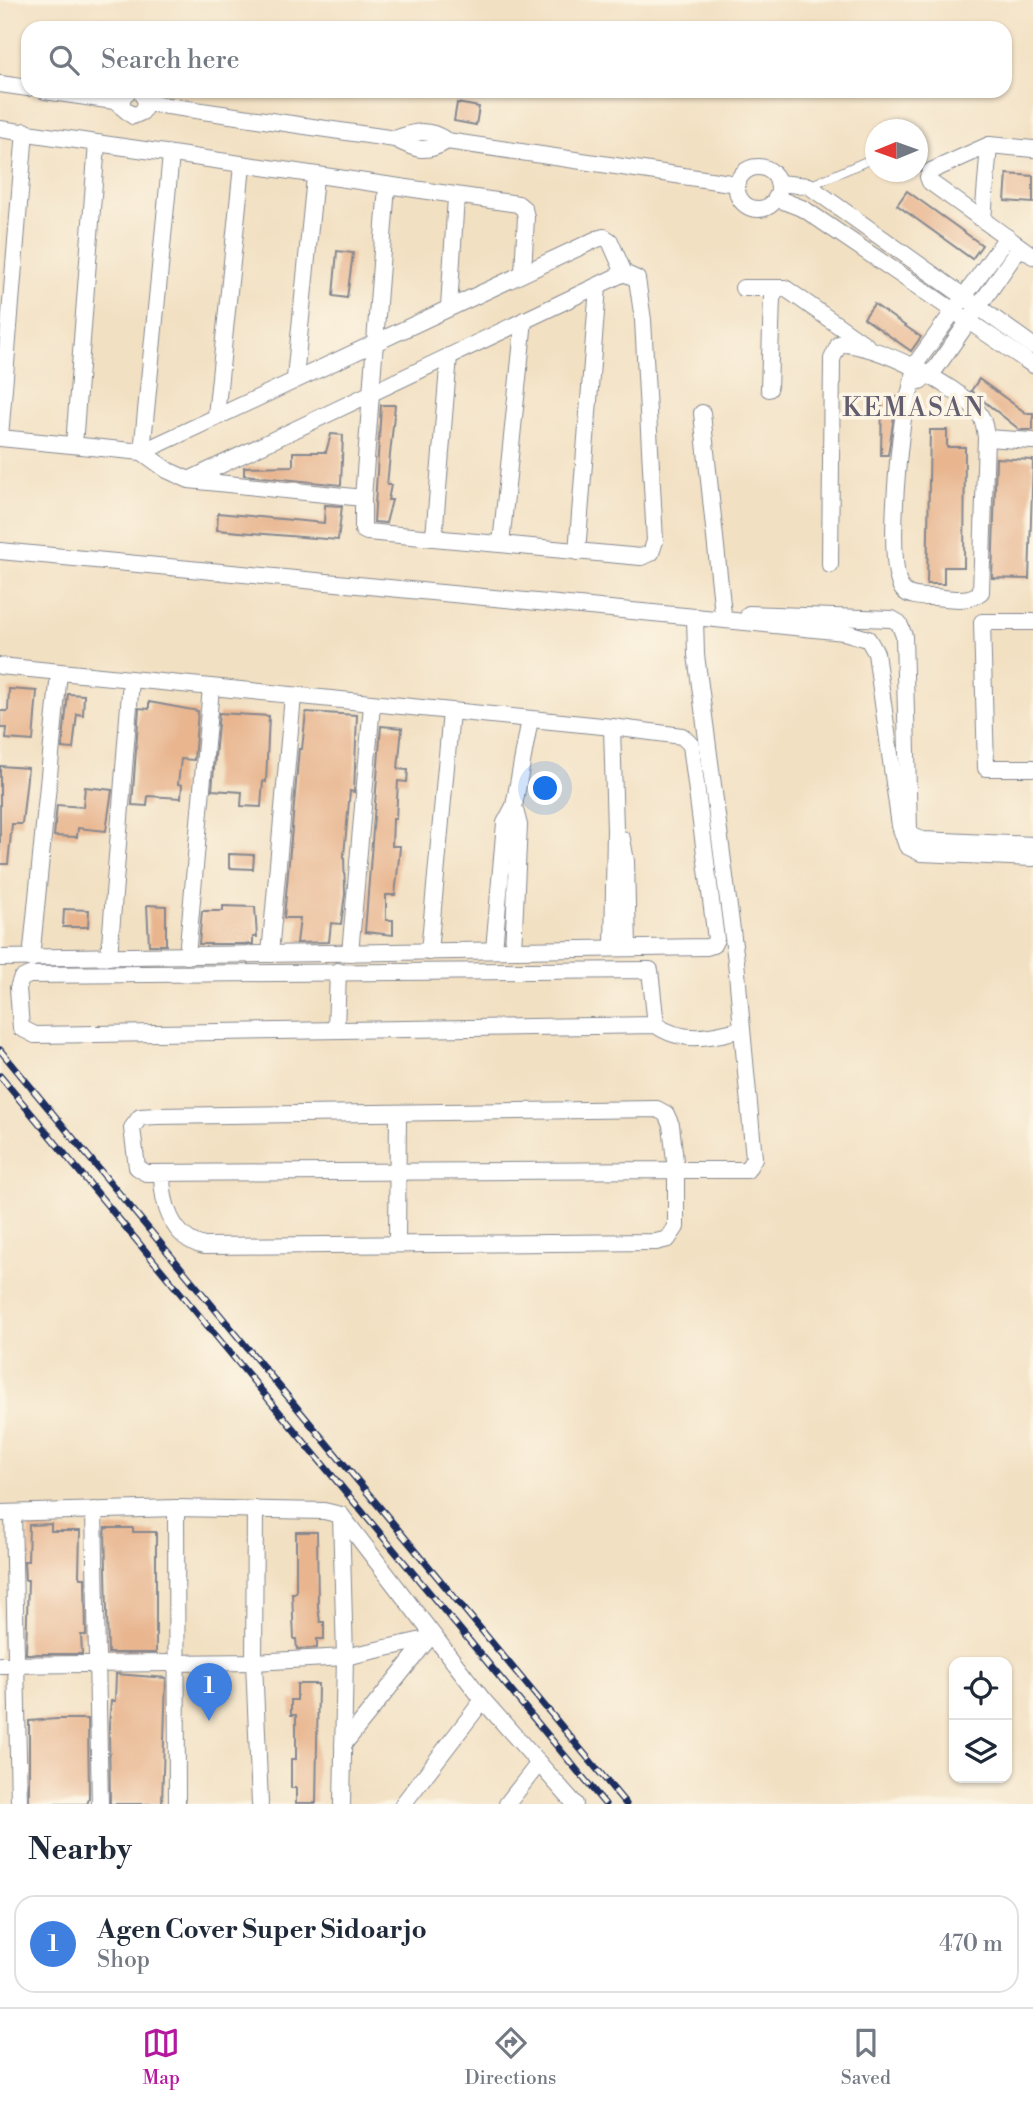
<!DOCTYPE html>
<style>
:root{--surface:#fff;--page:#f6f6f7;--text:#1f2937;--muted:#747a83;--line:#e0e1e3;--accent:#b5179e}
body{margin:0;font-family:"Libre Bodoni",serif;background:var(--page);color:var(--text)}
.controls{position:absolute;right:21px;bottom:21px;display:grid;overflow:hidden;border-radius:14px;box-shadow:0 2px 5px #0004}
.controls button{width:63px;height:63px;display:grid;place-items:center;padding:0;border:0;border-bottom:2px solid var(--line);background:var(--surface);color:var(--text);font:35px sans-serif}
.compass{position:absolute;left:865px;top:119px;width:63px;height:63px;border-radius:50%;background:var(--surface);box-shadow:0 2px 5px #0004;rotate:269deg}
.you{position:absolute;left:546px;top:789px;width:24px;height:24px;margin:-18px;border:5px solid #fff;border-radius:50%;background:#1a73e8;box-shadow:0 0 0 10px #1a73e833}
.badge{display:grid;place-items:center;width:46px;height:46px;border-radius:50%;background:var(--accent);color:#fff;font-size:23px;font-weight:700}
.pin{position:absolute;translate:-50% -58px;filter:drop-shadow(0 2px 4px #0008)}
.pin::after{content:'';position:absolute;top:37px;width:24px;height:21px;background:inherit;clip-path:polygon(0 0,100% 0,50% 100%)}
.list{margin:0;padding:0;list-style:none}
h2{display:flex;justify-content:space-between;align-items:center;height:91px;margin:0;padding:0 28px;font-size:30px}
h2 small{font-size:23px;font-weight:400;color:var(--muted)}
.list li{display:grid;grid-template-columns:46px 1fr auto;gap:21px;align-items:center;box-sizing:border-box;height:98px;margin:0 14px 14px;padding:0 14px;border:2px solid var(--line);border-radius:21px}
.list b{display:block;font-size:26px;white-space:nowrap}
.list p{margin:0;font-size:23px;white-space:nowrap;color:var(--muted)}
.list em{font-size:23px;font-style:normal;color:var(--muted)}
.icon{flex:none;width:38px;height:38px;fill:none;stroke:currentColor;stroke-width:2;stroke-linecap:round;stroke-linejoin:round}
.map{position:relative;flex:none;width:1033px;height:1804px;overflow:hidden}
.search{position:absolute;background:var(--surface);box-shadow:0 2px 5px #0004;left:21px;right:21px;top:21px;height:77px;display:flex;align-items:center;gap:18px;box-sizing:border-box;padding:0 24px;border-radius:21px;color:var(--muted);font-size:26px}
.sheet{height:203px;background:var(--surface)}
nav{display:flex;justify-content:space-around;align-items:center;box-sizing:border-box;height:98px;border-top:2px solid var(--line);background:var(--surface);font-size:19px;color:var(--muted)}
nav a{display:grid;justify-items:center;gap:4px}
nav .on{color:var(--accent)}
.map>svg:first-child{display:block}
.building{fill:#e8b58f}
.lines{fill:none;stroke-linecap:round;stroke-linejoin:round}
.lane-casing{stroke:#868890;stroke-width:10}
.street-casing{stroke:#868890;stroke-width:18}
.lane{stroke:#fff;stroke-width:8}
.street{stroke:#fff;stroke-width:16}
.rail-casing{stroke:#1b2f5e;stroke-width:7}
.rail{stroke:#fcf5e5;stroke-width:4.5;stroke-dasharray:13;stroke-linecap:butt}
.labels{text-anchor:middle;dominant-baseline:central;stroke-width:7;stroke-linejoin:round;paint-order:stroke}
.quarter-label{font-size:26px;letter-spacing:2px;fill:#635e6f;stroke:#fcf5e5}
</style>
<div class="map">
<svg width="1033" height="1804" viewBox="0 0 1033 1804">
<rect width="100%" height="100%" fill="#fcf5e5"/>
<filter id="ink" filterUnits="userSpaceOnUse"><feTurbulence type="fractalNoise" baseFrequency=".0143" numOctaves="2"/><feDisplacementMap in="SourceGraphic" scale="14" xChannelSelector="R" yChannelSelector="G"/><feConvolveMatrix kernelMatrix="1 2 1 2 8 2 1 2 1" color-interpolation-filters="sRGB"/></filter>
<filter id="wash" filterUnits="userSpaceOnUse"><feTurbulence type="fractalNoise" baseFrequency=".00686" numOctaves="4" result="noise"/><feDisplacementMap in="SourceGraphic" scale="28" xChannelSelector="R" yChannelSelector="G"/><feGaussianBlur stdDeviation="1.57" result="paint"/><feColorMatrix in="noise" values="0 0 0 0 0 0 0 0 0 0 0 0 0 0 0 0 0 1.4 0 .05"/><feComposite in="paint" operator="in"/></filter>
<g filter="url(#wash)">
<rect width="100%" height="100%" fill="#f2e0c2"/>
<g id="blocks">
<g class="building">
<polygon points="457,103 479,107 476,125 454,121"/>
<polygon points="1007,174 1033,176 1033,203 1005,201"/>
<polygon points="907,191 982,245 972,259 897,205"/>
<polygon points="337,251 353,253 347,298 333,296"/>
<polygon points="874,304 921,337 911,351 864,318"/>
<polygon points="979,379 1026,413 1033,413 1033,430 1020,430 971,391"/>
<polygon points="882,397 897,397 888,455 881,455"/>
<polygon points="381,405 395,405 387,485 391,485 388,500 392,500 386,523 374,522"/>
<polygon points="930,430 947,430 947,447 965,447 964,567 944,567 944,584 927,584"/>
<polygon points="331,434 343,435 341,485 244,475 244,467 293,466 293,452 326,452"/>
<polygon points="996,458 1033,460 1029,579 992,578"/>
<polygon points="325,505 342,506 338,540 217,530 218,513 324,523"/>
<polygon points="9,689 37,691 33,741 6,739 7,728 0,728 0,711 8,711"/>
<polygon points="68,694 84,695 83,715 77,714 73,749 62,748"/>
<polygon points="149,702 198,711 194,760 181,759 178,784 182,785 181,798 148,796 147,806 132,805 139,708 149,709"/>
<polygon points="306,712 357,715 354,792 350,791 344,855 345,894 341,924 331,923 329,942 297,943 300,918 284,918 299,749 302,749"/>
<polygon points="219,713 269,716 266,782 263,781 261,807 241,806 242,792 212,790"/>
<polygon points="381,726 402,728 398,769 408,770 407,782 398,781 396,819 393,819 392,846 400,846 399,858 395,895 386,895 386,920 393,920 393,935 365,932"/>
<polygon points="0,766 28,768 22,824 12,824 8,864 0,864"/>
<polygon points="85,787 112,790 106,831 78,828 77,837 54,836 57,805 83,807"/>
<polygon points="229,854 254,855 253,869 229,868"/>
<polygon points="147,905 166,906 166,945 149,945"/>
<polygon points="223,906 255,907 257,937 253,937 253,944 199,944 202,911 223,911"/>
<polygon points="64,909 89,910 88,927 63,927"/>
<polygon points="51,1524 51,1531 80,1531 79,1575 80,1578 85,1578 86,1635 81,1635 82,1654 26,1654 28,1580 25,1580 24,1561 28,1561 29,1525"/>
<polygon points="105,1528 133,1528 133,1532 156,1532 156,1653 108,1653"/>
<polygon points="296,1532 317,1532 318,1607 320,1622 324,1622 324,1639 317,1639 317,1648 297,1649 296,1639 294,1639 292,1593 296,1593"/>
<polygon points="116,1674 166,1678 162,1804 110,1804 109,1725 111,1701 115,1701"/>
<polygon points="297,1684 318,1684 316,1803 296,1803 296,1788 291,1788 291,1759 296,1759 296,1715 291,1715 291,1700 297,1700"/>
<polygon points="57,1719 88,1719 89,1799 87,1804 29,1804 29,1721"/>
</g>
</g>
</g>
<g filter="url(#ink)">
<use href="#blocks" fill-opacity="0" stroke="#868890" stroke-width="2"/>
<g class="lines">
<defs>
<polyline id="lane" points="809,186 876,157"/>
<g id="street">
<polyline points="0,84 28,88"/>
<polyline points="45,91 121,102"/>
<polyline points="129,91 122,97 122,107 133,116 142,112 147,103 140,91"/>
<path d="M 147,103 L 395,139 C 416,150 426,154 447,141"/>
<polyline points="0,129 518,204 524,209 526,217 523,273"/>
<path d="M 395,139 C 415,131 428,128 447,141 L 737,184"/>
<polyline points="1033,149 989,145 931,171 928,177 930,182 1033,256"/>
<polyline points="171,155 142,452 167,470 189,480 624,273 637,279 643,320 655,541 651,553 641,557 367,532 363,530 363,498 189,480"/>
<circle cx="758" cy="188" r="21"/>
<polyline points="778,183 809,186 1033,346"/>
<polyline points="776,198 804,209 1033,365"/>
<polyline points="983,220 989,145"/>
<polyline points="743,288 785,288 866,345"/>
<polyline points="449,307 456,197"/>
<polyline points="295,378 315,177"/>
<polyline points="920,381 936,368 1020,247"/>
<polyline points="769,389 772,298 777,289"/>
<polyline points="702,413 723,614"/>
<polyline points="216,416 242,166"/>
<polyline points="0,437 25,131"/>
<polyline points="0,438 142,452 597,239 604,237 610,241 624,273"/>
<path d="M 986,438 L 981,592 C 968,603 949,598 934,597 C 924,597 910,598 903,590 C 885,571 899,442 904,413 C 908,396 914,384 914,366 L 1007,237"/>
<polyline points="74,445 97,143"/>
<polyline points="363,498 387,186"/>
<polyline points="434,537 449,356"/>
<polyline points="501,544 524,320"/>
<polyline points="0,551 695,617"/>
<polyline points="577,552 598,287"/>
<path d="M 830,565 L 832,359 L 839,344 C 873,342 957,385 978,412 C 984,420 985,429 986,438 L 1033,441"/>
<polyline points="749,614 892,619 899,623 904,636 909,830 913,837 923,840 1033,845"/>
<polyline points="1033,622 982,622 986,768 1033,768"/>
<polyline points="0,666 612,727 682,736 691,745 716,939 713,945 707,947 0,958"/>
<polyline points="612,727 615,830 613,948"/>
<polyline points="622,839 626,861 628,948"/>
<polyline points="494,950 505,823 514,806 530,719"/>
<polyline points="513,950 519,825 514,806"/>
<polyline points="429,952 451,712"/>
<polyline points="350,953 372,705"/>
<polyline points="270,954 293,696"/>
<polyline points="187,956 211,688"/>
<polyline points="109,957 131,680"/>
<polyline points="31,959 59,673"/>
<path d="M 656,1025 L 650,970 L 29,975 L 21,979 L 18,988 L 21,1028 L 35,1035 L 656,1025 C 682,1044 712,1037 742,1029 L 736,961 L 696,655 L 695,617 L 844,632 L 868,639 L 876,653 L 900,826 L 907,846 L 921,853 L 1033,858"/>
<polyline points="336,1030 338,971"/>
<path d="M 162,1173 C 162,1203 171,1238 204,1246 L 656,1242 L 668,1239 L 676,1227 L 676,1170 L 671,1125 L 666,1114 L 657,1109 L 157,1116 L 140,1117 L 132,1128 L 137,1167 L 146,1173 L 676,1170 L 747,1170 L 754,1158 L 742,1029"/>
<polyline points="397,1244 398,1113"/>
<polyline points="176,1508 177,1804"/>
<polyline points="255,1509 254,1662 260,1804"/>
<polyline points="94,1510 100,1804"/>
<polyline points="0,1513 176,1508 324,1511 341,1515 483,1700 575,1804"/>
<polyline points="13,1513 19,1804"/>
<polyline points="341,1515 345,1657 342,1804"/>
<polyline points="0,1665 254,1662 345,1657 427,1639"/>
<polyline points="343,1745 429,1638"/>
<polyline points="403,1804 483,1700"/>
<polyline points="507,1804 539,1763"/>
</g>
</defs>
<use href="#lane" class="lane-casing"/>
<use href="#street" class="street-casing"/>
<use href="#lane" class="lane"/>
<use href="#street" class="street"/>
<defs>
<g id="rail">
<polyline points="0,1050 626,1804"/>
<polyline points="0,1076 605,1804"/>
</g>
</defs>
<use href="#rail" class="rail-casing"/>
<use href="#rail" class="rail"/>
</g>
</g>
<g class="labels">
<g class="quarter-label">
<text x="914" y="408">KEMASAN</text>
</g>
</g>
</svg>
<div class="controls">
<button><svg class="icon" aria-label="locate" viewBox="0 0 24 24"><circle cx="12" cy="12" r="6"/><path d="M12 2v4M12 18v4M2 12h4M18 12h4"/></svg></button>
<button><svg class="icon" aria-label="layers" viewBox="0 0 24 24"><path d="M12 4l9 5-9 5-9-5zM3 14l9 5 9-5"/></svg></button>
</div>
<svg class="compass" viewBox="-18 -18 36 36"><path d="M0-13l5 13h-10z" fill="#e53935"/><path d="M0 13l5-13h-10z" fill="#747a83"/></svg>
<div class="you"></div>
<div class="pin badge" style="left:209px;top:1721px;background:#3f7fe0">1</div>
<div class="search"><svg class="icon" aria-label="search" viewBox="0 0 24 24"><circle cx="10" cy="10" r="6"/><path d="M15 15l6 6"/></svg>Search here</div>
</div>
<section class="sheet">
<h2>Nearby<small></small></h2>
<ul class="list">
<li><span class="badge" style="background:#3f7fe0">1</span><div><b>Agen Cover Super Sidoarjo</b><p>Shop</p></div><em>470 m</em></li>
</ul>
</section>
<nav>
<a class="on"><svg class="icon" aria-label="map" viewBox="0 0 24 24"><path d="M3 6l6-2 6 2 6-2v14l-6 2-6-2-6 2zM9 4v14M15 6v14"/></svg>Map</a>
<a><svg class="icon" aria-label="directions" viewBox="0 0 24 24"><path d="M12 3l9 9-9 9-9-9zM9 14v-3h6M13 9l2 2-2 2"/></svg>Directions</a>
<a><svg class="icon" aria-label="saved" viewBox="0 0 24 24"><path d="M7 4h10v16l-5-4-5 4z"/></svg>Saved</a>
</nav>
